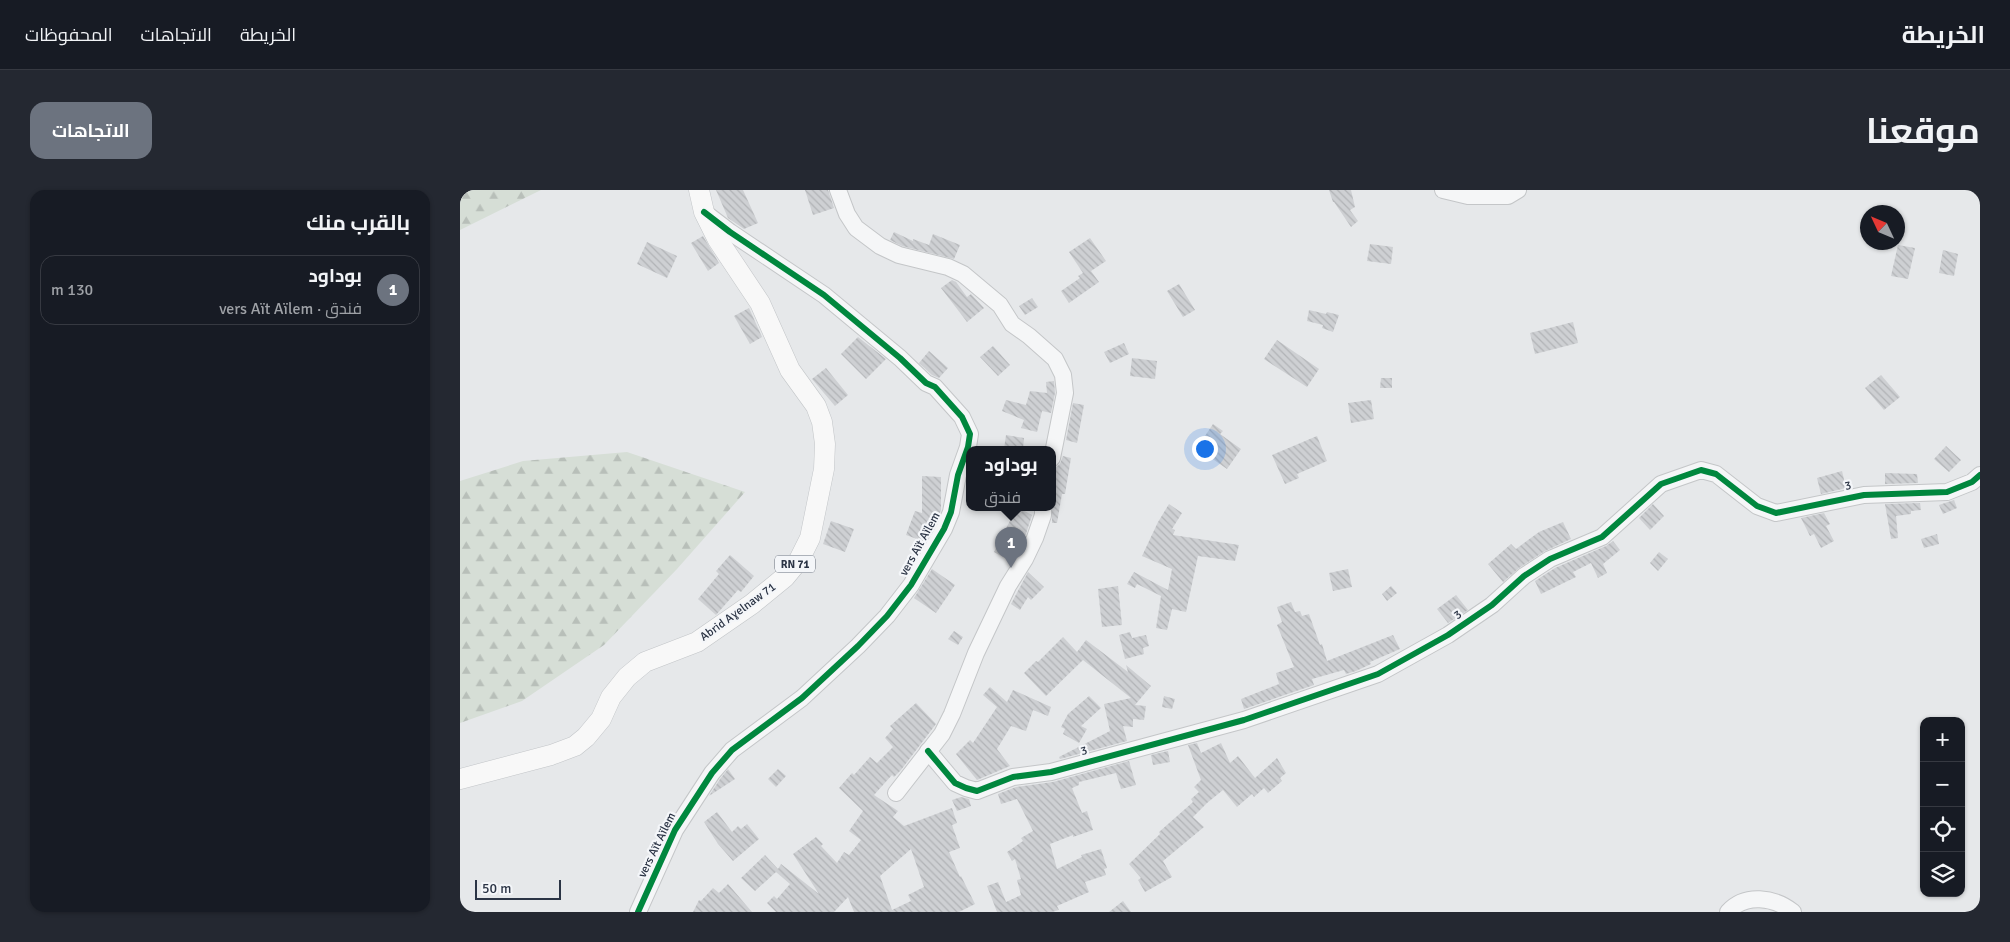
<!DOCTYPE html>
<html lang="ar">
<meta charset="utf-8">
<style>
:root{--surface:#171b24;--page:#242831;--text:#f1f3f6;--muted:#9ea1a6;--line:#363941;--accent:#6c737f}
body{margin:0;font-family:Signika,Cairo,sans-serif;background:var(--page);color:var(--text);direction:rtl}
.controls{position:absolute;right:15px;bottom:15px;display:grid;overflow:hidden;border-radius:10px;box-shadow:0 1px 4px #0004}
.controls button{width:45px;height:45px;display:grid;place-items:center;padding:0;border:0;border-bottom:1px solid var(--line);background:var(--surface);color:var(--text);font:25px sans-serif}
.compass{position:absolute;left:1400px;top:15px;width:45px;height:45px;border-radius:50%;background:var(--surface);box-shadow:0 1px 4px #0004;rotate:314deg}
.scale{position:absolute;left:15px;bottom:12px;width:86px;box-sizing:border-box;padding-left:5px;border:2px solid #2b3445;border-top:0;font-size:14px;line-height:18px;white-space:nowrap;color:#2b3445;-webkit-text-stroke:4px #f4f6f9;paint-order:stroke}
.you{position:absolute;left:744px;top:258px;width:18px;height:18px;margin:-12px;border:4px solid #fff;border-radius:50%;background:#1a73e8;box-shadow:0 0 0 8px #1a73e833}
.badge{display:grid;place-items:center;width:32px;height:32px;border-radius:50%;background:var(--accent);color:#fff;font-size:16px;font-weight:700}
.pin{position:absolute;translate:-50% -41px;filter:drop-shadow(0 1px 2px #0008)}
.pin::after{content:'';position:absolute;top:26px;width:18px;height:15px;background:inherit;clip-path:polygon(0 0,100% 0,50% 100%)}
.popup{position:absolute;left:506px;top:256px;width:90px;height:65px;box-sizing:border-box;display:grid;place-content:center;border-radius:10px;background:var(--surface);filter:drop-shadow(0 1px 4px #0005);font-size:16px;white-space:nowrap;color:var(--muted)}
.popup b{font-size:19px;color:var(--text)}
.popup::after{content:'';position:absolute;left:50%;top:100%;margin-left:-10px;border:10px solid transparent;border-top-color:var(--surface)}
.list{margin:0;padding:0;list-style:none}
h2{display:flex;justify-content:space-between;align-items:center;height:65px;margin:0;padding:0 20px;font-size:21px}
h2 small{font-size:16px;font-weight:400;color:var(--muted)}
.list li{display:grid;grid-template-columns:32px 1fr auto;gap:15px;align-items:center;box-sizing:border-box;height:70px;margin:0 10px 10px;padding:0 10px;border:1px solid var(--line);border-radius:15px}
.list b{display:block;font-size:19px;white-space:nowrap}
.list p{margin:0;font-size:16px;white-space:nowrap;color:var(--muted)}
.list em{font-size:16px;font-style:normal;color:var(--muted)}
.icon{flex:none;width:28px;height:28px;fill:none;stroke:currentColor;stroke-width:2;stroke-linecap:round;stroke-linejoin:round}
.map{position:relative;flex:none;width:1520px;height:722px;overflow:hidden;direction:ltr;border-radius:15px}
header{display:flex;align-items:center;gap:30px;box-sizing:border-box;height:70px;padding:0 25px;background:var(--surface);border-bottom:1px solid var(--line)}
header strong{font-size:24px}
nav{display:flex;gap:28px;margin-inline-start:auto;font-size:18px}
.intro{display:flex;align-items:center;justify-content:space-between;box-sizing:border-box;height:120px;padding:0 30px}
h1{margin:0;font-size:35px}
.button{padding:12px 22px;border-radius:15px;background:var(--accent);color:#fff;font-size:18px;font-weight:700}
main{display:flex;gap:30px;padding:0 30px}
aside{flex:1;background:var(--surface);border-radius:15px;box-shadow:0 1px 4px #0004}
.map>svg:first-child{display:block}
.forest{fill:url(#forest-firs)}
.building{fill:url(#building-back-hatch);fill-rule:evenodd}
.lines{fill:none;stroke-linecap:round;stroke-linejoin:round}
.minor-casing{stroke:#c4c6c8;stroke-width:18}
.major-casing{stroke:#c2c5c8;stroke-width:21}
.minor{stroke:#f5f6f7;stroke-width:16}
.major{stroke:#f8f8f8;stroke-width:20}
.cycleway-casing{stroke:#f4f6f9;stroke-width:9}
.cycleway{stroke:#00873e;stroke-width:6}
.labels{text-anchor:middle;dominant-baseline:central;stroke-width:4.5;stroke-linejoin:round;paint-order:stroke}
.shield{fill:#f4f6f9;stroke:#676e7b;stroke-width:1}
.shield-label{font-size:11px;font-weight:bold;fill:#2b3445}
.street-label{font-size:12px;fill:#2b3445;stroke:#f4f6f9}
</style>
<header>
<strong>الخريطة</strong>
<nav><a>الخريطة</a><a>الاتجاهات</a><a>المحفوظات</a></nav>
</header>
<div class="intro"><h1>موقعنا</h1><a class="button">الاتجاهات</a></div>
<main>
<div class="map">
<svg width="1520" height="722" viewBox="0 0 1520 722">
<defs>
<pattern id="forest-firs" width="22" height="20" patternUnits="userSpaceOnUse" patternTransform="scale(1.25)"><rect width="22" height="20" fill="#d6ded6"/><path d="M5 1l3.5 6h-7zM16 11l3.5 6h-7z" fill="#b8bfb9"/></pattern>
<pattern id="building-back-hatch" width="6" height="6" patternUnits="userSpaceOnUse" patternTransform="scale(1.25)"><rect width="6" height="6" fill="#ced0d3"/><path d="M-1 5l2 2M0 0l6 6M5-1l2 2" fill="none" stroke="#b1b3b6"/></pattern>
</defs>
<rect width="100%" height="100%" fill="#e6e8ea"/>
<g class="forest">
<polygon points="0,0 81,0 0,40"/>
<polygon points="167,262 285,302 217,379 144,455 62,511 0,533 0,291 63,271"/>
</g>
<g class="building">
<polygon points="256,0 283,0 298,33 284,39 268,28"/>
<polygon points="345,0 368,0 374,18 353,25"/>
<polygon points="869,0 891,0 895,17 890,20 898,31 891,37 874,12 873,12"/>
<polygon points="434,42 453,51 453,49 469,55 473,44 500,55 494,69 442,56 430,50"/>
<polygon points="243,46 259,73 248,81 231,53"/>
<polygon points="630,48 646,71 631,81 639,92 609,113 601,101 620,88 618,86 623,83 609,62"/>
<polygon points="187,52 217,66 207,88 177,74"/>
<polygon points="910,54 933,57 931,74 907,71"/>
<polygon points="1438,55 1455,58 1448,89 1431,86"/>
<polygon points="1483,60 1498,64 1494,86 1479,83"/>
<polygon points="492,90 496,92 507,107 511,104 524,118 507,132 481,98"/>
<polygon points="719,94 735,120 723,127 707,101"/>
<polygon points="572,108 578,117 565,125 559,116"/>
<polygon points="289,118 302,147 290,154 274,126"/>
<polygon points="849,120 866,124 867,122 879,125 873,142 862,138 863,135 847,131"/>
<polygon points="1113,132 1118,153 1075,164 1070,143"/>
<polygon points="398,147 426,169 406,189 381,164"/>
<polygon points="817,150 859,179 847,197 804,169"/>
<polygon points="664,153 669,164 650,173 644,162"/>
<polygon points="533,156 550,175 538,186 520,167"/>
<polygon points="469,161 488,178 479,188 472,185 459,173"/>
<polygon points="672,168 697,171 695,189 670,186"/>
<polygon points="366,178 388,205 375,216 352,189"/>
<polygon points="1421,185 1440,207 1424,220 1405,198"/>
<polygon points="921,188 932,188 932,198 920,198"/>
<polygon points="594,191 595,203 591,223 582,221 577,242 561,238 564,230 542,221 546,210 566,215 570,201 587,203 586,192"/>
<polygon points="911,210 914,229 891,233 888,213"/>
<polygon points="613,213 624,215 617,253 606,250"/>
<polygon points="753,234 763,241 760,244 781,259 767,279 737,258"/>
<polygon points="546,245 564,248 563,259 544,259"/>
<polygon points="857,246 867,271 837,284 839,288 825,294 812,265"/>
<polygon points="1486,256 1501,270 1489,282 1474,269"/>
<polygon points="603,266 611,268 605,304 602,304 597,333 592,333 592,292 595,278 600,274"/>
<polygon points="1382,281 1386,298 1361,304 1357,288"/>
<polygon points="1425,283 1457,284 1458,293 1425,294"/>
<polygon points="462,286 481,287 481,320 475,335 457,366 453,365 457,349 446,345 455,321 462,323"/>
<polygon points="1494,310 1497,318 1483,324 1479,315"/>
<polygon points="1460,313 1461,320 1451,321 1451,324 1436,326 1438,348 1431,349 1425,314"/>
<polygon points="709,314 722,323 712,339 715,340 713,345 779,355 775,371 738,366 726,422 712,419 707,440 696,438 701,406 677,394 675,398 667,394 674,382 708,400 712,379 682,366 698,332"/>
<polygon points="1193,314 1204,326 1190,340 1179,328"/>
<polygon points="557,317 572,325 566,344 552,372 534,362"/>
<polygon points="1364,323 1370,334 1366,336 1374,351 1361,358 1354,344 1350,346 1341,328"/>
<polygon points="371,331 394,339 385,362 363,354"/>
<polygon points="1103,332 1111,349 1085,361 1059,378 1043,392 1028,374 1051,354 1056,359 1079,342"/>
<polygon points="1477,344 1479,354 1464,358 1461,349"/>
<polygon points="1153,351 1160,360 1143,374 1147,383 1138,388 1131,373 1113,382 1116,387 1081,404 1075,391 1095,378 1146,356"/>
<polygon points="1199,362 1208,369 1198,381 1190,373"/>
<polygon points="270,365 294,386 281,402 278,400 256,425 238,409 259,384 256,381"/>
<polygon points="472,379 495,395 476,423 454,408"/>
<polygon points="888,379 892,397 873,401 869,383"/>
<polygon points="568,382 584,397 571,410 568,407 560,420 551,414"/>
<polygon points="658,396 662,435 642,437 638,399"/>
<polygon points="931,396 937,403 927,411 922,404"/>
<polygon points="996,405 1008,420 988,433 977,419"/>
<polygon points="831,412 835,422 840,421 842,426 849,424 860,455 862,454 867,471 933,445 940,459 910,472 911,474 896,481 886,484 884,480 852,489 854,495 784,519 781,509 819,494 816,483 834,477 817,435 822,432 817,417"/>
<polygon points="494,441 503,447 498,455 488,449"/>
<polygon points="670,442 672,448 686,445 689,456 683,458 684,464 665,469 659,445"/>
<polygon points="603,447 617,462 626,450 668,482 666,475 691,496 675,515 686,516 684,530 673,529 673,537 663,536 667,551 600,569 599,567 650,541 644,514 671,508 623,470 586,506 564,483 576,471 578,472"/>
<polygon points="530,497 547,512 553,500 591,517 588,526 573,520 566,541 551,536 537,559 550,576 517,590 496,564 510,550 513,553 537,517 523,505"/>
<polygon points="629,506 641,518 621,536 627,539 619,553 603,544 605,539 601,537 608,524"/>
<polygon points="704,506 715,509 712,519 702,517"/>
<path d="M 456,513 L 476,534 L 441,580 L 434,587 L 432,585 L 414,605 L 438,621 L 433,627 L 444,636 L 492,618 L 497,633 L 492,635 L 500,658 L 489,662 L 500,687 L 501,686 L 515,714 L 499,722 L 394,722 L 388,707 L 374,722 L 316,722 L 307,713 L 314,706 L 317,709 L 330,694 L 316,682 L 295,701 L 281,688 L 305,665 L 318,679 L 321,674 L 359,704 L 333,664 L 356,647 L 363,654 L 361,656 L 377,673 L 384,662 L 389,665 L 401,650 L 389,641 L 403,621 L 379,598 L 392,583 L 394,585 L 410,567 L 417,573 L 433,557 L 425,548 L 433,539 L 430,536 ZM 451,659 L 464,697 L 448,705 L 451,711 L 432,720 L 420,686 Z"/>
<polygon points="737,553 741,563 761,553 770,573 778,566 795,588 817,568 826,583 820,588 822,591 808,603 804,598 794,607 792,604 777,617 763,600 747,613 733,627 744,637 703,671 712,687 685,702 678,690 681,688 669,674 700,644 699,642 733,612 731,609 739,602 734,597 741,590 728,555"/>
<polygon points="708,561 710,572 693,575 691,565"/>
<polygon points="669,571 676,595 661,599 656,583 619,592 619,595 612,598 622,623 627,621 633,640 613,647 613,645 590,654 597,679 622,667 621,665 641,659 647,678 644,679 646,685 625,692 629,702 597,716 599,720 592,722 537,722 527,696 538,692 546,712 561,705 557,690 561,689 555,669 552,671 547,662 563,651 561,648 573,641 557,609 541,614 538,604 556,597 593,592"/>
<polygon points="268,579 275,589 249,606 260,589"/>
<polygon points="318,579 326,586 316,597 308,589"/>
<polygon points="501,607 509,609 511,616 497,621 492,610"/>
<polygon points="257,622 272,642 278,636 281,639 287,634 299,649 273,671 258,654 244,632"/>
<polygon points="268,694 292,722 233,722 239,710 241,711 253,698 259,703"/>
<polygon points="663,711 671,722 649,722"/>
</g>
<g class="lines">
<defs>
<g id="minor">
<polyline points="378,0 387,24 396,38 420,56 439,65 488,77 503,84 540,115 552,134 569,146 595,169 603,185 605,203 592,268"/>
<polyline points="983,0 1008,6 1048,6 1058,0"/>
<polyline points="468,561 495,593 506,598 517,601 553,587 591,582 784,530 918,484 988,445 1032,415 1064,386 1090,369 1142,347 1201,294 1241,280 1256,284 1297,316 1316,323 1404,305 1487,302 1512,292 1520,285"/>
<polyline points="436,603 482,544 492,524 516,463 548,396 565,369 575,348 583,325 583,317"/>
<polyline points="178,722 215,640 252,583 272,560 342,508 398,456 427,426 451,395 484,339 491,322 498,285 508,257 510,244 502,227 475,197 466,193 440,168 364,105 270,42 244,22"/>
<path d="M 1268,722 C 1285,703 1314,707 1333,722"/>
</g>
<polyline id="major" points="0,589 91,565 115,556 126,547 141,529 151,507 167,487 185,472 237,452 292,414 325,387 339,370 350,348 364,279 365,254 362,232 356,216 330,180 300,113 258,50 244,22 239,0"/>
</defs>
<use href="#minor" class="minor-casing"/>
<use href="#major" class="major-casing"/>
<use href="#minor" class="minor"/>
<use href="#major" class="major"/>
<defs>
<g id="cycleway">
<polyline points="468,561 495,593 506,598 517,601 553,587 591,582 784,530 918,484 988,445 1032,415 1064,386 1090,369 1142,347 1201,294 1241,280 1256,284 1297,316 1316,323 1404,305 1487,302 1512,292 1520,285"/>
<polyline points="178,722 215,640 252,583 272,560 342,508 398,456 427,426 451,395 484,339 491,322 498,285 508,257 510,244 502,227 475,197 466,193 440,168 364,105 270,42 244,22"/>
</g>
</defs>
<use href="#cycleway" class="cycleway-casing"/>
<use href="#cycleway" class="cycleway"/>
</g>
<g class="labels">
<rect class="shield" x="315" y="365.5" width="40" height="17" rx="4"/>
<g class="shield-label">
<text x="335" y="374">RN 71</text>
</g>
<g class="street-label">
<text transform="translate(1388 296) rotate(-11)">3</text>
<text transform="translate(460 354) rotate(-61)">vers Aït Aïlem</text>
<text transform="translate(278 422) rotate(-36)">Abrid Aɣelnaw 71</text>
<text transform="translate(998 425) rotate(-35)">3</text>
<text transform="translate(624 561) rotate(-15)">3</text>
<text transform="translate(197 655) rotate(-64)">vers Aït Aïlem</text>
</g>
</g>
</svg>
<div class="controls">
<button>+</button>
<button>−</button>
<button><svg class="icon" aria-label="locate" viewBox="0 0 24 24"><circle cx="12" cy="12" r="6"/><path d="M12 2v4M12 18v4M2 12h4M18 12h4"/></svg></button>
<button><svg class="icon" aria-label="layers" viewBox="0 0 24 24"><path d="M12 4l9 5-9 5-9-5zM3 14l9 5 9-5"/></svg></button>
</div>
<svg class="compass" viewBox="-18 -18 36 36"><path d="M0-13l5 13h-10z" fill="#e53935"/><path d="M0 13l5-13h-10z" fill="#9ea1a6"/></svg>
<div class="scale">50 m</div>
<div class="you"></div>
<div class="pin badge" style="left:551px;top:378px">1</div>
<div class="popup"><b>بوداود</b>فندق</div>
</div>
<aside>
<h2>بالقرب منك<small></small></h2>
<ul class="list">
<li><span class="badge">1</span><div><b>بوداود</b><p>فندق · vers Aït Aïlem</p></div><em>130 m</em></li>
</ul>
</aside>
</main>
